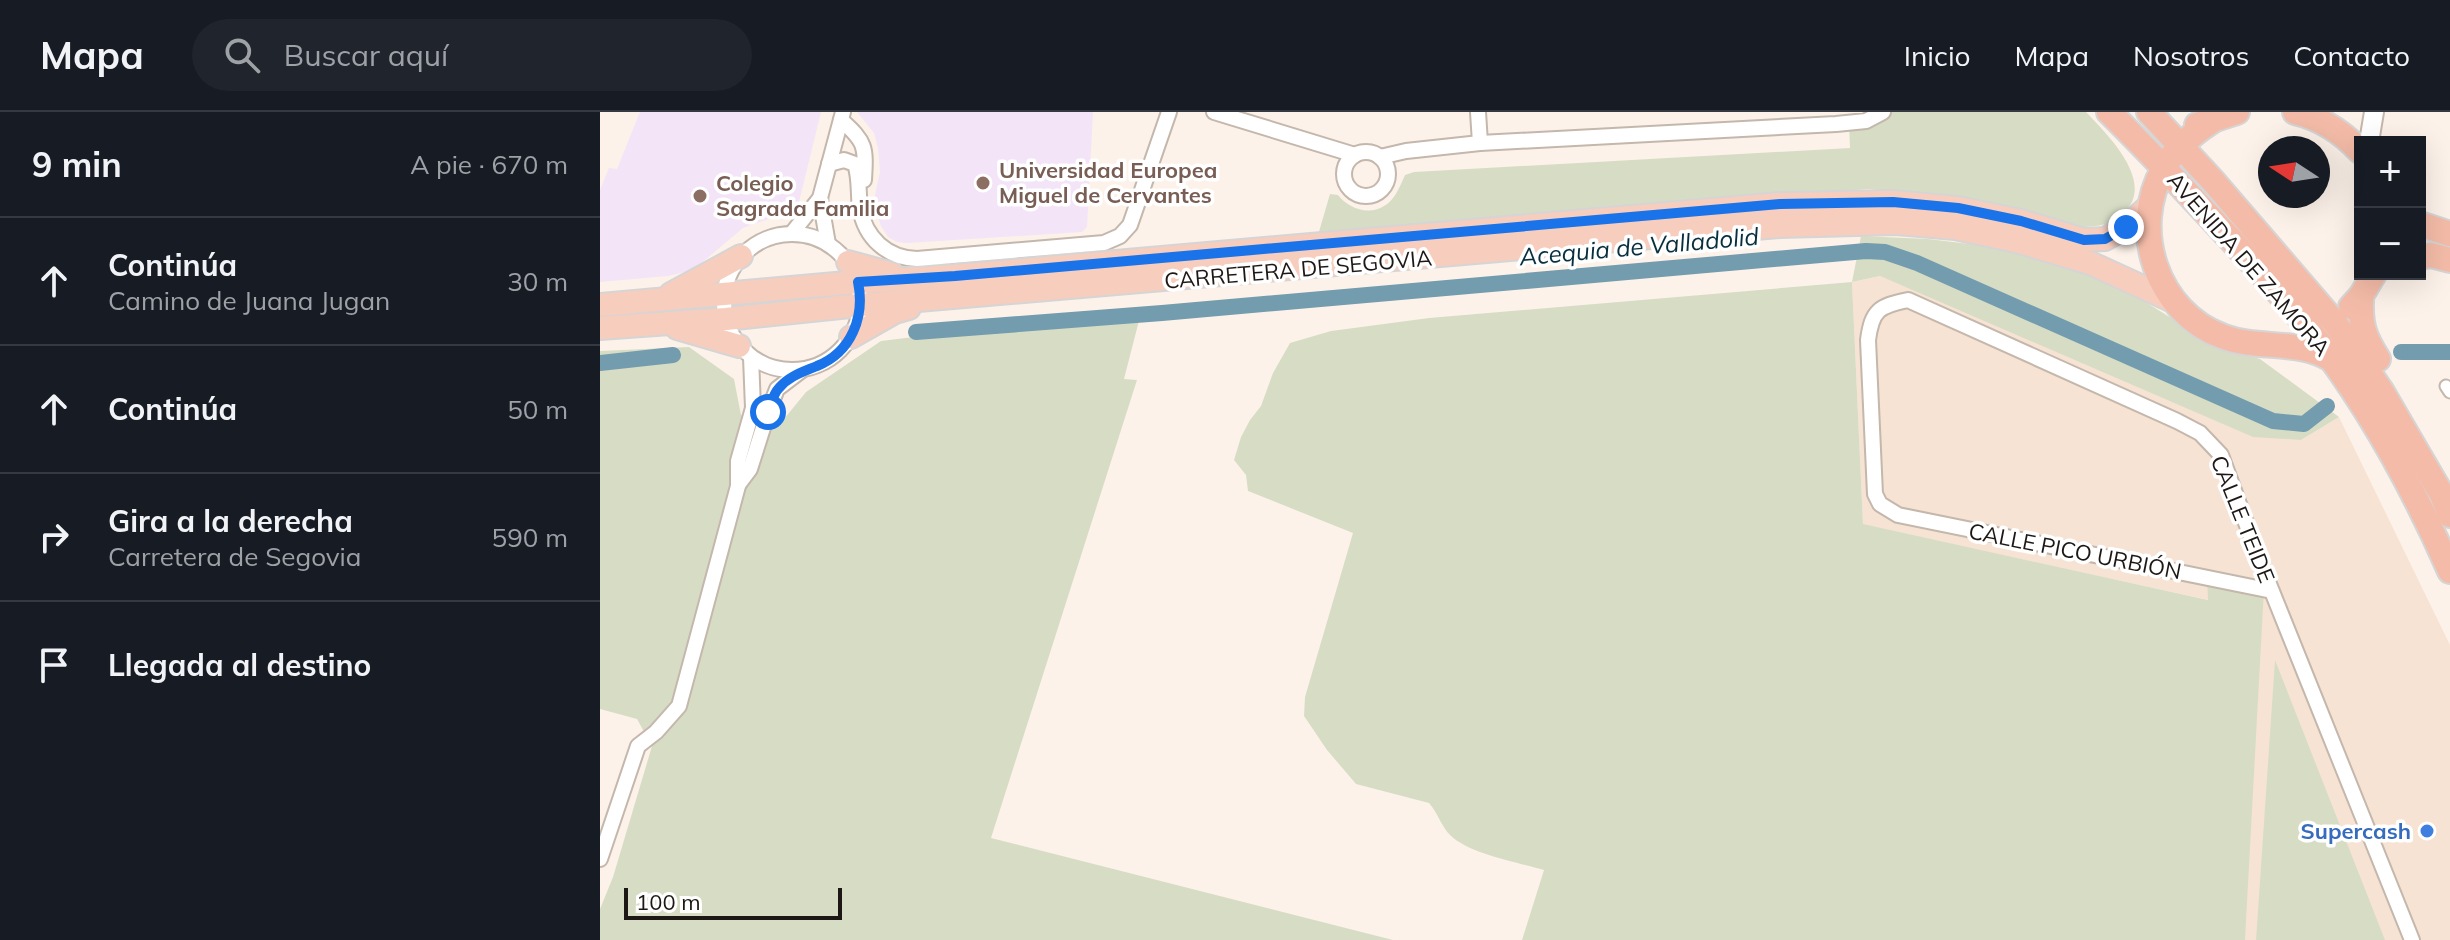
<!DOCTYPE html>
<html lang="es">
<meta charset="utf-8">
<style>
:root{--surface:#171b24;--page:#20242c;--text:#f1f3f6;--muted:#9ea1a6;--line:#363941}
body{margin:0;font-family:Mulish,sans-serif;background:var(--page);color:var(--text)}
.controls{position:absolute;right:24px;top:24px;display:grid;overflow:hidden;border-radius:0px;box-shadow:0 8px 32px #0002}
.controls button{width:72px;height:72px;display:grid;place-items:center;padding:0;border:0;border-bottom:2px solid var(--line);background:var(--surface);color:var(--text);font:40px sans-serif}
.compass{position:absolute;left:1658px;top:24px;width:72px;height:72px;border-radius:50%;background:var(--surface);box-shadow:0 8px 32px #0002;rotate:282deg}
.scale{position:absolute;left:24px;bottom:20px;width:218px;box-sizing:border-box;padding-left:8px;border:4px solid #1d1815;border-top:0;font-size:22px;line-height:28px;white-space:nowrap;color:#1d1815;-webkit-text-stroke:6px #fff;paint-order:stroke}
.stop{position:absolute;width:24px;height:24px;margin:-18px;border:6px solid #1a73e8;border-radius:50%;background:#fff}
.stop.end{background:#1a73e8;border-color:#fff;box-shadow:0 2px 8px #0008}
.list{margin:0;padding:0;list-style:none}
h2{display:flex;justify-content:space-between;align-items:center;height:104px;margin:0;padding:0 32px;font-size:34px}
h2 small{font-size:26px;font-weight:400;color:var(--muted)}
.list li{display:grid;grid-template-columns:52px 1fr auto;gap:24px;align-items:center;box-sizing:border-box;height:128px;padding:0 32px;border-top:2px solid var(--line)}
.list b{display:block;font-size:30px;white-space:nowrap}
.list p{margin:0;font-size:26px;white-space:nowrap;color:var(--muted)}
.list em{font-size:26px;font-style:normal;color:var(--muted)}
.icon{flex:none;width:44px;height:44px;fill:none;stroke:currentColor;stroke-width:2;stroke-linecap:round;stroke-linejoin:round}
.map{position:relative;flex:none;width:1850px;height:828px;overflow:hidden}
header{display:flex;align-items:center;gap:48px;box-sizing:border-box;height:112px;padding:0 40px;background:var(--surface);border-bottom:2px solid var(--line)}
header strong{font-size:38px}
nav{display:flex;gap:44px;margin-inline-start:auto;font-size:28px}
.search{width:560px;height:72px;background:var(--page);display:flex;align-items:center;gap:20px;box-sizing:border-box;padding:0 28px;border-radius:44px;color:var(--muted);font-size:30px}
main{display:flex}
aside{flex:1;background:var(--surface)}
.map>svg:first-child{display:block}
.built{fill:#f7e3d3}
.education{fill:#f3e4f8}
.green{fill:#d7ddc5}
.lines{fill:none;stroke-linecap:round;stroke-linejoin:round}
.canal{stroke:#739caf;stroke-width:16}
.pedestrian-casing{stroke:#c4b7ac;stroke-width:15}
.minor-casing{stroke:#c4b7ac;stroke-width:18}
.tertiary-casing{stroke:#c4b7ac;stroke-width:22}
.primary-casing{stroke:#d6d5d5;stroke-width:26}
.trunk-casing{stroke:#d6d5d5;stroke-width:28}
.pedestrian{stroke:#fff;stroke-width:11}
.minor{stroke:#fff;stroke-width:14}
.tertiary{stroke:#fff;stroke-width:18}
.primary{stroke:#f7cdbe;stroke-width:22}
.trunk{stroke:#f4bca8;stroke-width:24}
.route{stroke:#1a73e8;stroke-width:10}
.education-dot{fill:#8d6e63;stroke:#fff;stroke-width:3}
.shop-dot{fill:#3f7fe0;stroke:#fff;stroke-width:3}
.labels{text-anchor:middle;dominant-baseline:central;stroke-width:7;stroke-linejoin:round;paint-order:stroke}
.education-label{font-size:22px;font-weight:bold;fill:#785e54;stroke:#fff;text-anchor:start}
.street-label{font-size:22px;fill:#1d1815;stroke:#fff}
.shop-label{font-size:22px;font-weight:bold;fill:#366cbe;stroke:#fff;text-anchor:end}
.water-label{font-size:24px;font-style:italic;fill:#082f3e;stroke:#fff}
</style>
<header>
<strong>Mapa</strong>
<div class="search"><svg class="icon" aria-label="search" viewBox="0 0 24 24"><circle cx="10" cy="10" r="6"/><path d="M15 15l6 6"/></svg>Buscar aquí</div>
<nav><a>Inicio</a><a>Mapa</a><a>Nosotros</a><a>Contacto</a></nav>
</header>
<main>
<aside>
<h2>9 min<small>A pie · 670 m</small></h2>
<ul class="list">
<li><svg class="icon" aria-label="ahead" viewBox="0 0 24 24"><path d="M12 20V5M6 11l6-6 6 6"/></svg><div><b>Continúa</b><p>Camino de Juana Jugan</p></div><em>30 m</em></li>
<li><svg class="icon" aria-label="ahead" viewBox="0 0 24 24"><path d="M12 20V5M6 11l6-6 6 6"/></svg><div><b>Continúa</b></div><em>50 m</em></li>
<li><svg class="icon" aria-label="right" viewBox="0 0 24 24"><path d="M7 20v-9h11M14 6l5 5-5 5"/></svg><div><b>Gira a la derecha</b><p>Carretera de Segovia</p></div><em>590 m</em></li>
<li><svg class="icon" aria-label="arrive" viewBox="0 0 24 24"><path d="M6 21V4h12l-3 4 3 4H6"/></svg><div><b>Llegada al destino</b></div></li>
</ul>
</aside>
<div class="map">
<svg width="1850" height="828" viewBox="0 0 1850 828">
<rect width="100%" height="100%" fill="#fdf2e9"/>
<polygon class="built" points="1280,164 1701,328 1739,305 1850,533 1850,828 1578,828 1609,488 1263,413 1252,170"/>
<g class="education">
<polygon points="40,0 221,0 199,90 188,100 143,116 93,158 68,164 0,170 0,78 9,56 17,57"/>
<polygon points="257,0 493,0 487,115 482,120 307,131 297,130 288,125 281,114 275,96 275,83 280,60 278,36 274,21"/>
</g>
<g class="green">
<path d="M 1283,0 L 1486,0 C 1506,21 1552,66 1528,96 C 1515,111 1504,114 1484,115 L 1346,86 L 1269,77 L 718,123 L 730,82 L 738,83 C 748,96 768,104 784,94 C 795,88 800,74 805,63 L 814,60 L 1250,36 L 1249,11 Z"/>
<path d="M 1261,124 L 1328,127 L 1411,137 L 1487,159 L 1539,186 L 1613,232 L 1660,247 L 1739,305 L 1701,328 L 1653,325 L 1280,164 L 1252,170 L 1263,412 L 1608,488 L 1607,466 L 1664,477 L 1645,828 L 922,828 L 944,758 C 917,750 869,742 850,723 C 841,714 838,701 829,691 L 756,672 L 727,638 L 704,604 L 705,585 L 753,421 L 648,379 L 646,363 L 634,348 L 641,325 L 650,308 L 661,294 L 673,261 L 690,231 L 731,219 L 829,206 L 1252,170 Z"/>
<polygon points="542,197 524,267 537,268 391,726 793,828 0,828 0,797 13,765 52,634 37,607 0,597 0,239 89,235 134,267 141,303 180,312 206,280 281,229"/>
<polygon points="1675,548 1785,828 1656,828"/>
</g>
<g class="lines">
<g class="canal">
<polyline points="316,220 562,201 1266,139 1285,140 1317,151 1673,309 1704,312 1727,294"/>
<polyline points="1801,240 1850,240"/>
<polyline points="0,251 73,243"/>
</g>
<defs>
<polyline id="pedestrian" points="1846,274 1850,280"/>
<g id="minor">
<polyline points="614,0 755,43"/>
<polyline points="878,0 880,31"/>
<path d="M 241,8 C 266,30 266,35 264,68"/>
<circle cx="766" cy="62" r="22"/>
<polyline points="780,45 806,39 880,31 1236,12 1266,9 1283,0"/>
<path d="M 229,52 L 244,48 L 255,52 C 260,66 258,82 260,96 C 265,126 287,146 317,147 L 504,131 L 520,124 L 530,113 L 569,0"/>
<polyline points="220,86 228,132"/>
<polyline points="192,121 220,86 243,0"/>
<circle cx="192" cy="190" r="68"/>
<polyline points="138,373 150,357 168,300 177,277 202,258"/>
<path d="M 1672,479 L 1298,403 L 1280,392 L 1275,382 L 1268,228 C 1272,198 1279,194 1308,188 L 1577,309 L 1600,321 L 1621,343 L 1663,457 L 1812,828"/>
<polyline points="0,747 38,634 56,620 79,594 138,374 138,349 153,296 151,245"/>
</g>
<polyline id="tertiary" points="1769,30 1774,0"/>
<g id="primary">
<polyline points="248,150 292,162"/>
<polyline points="71,182 141,144"/>
<polyline points="0,193 258,170 355,164 1180,92 1293,90 1358,96 1421,109 1484,128 1505,127 1526,115 1549,94"/>
<polyline points="0,216 126,207 260,193 1180,114 1296,111 1355,116 1416,129 1490,151 1575,190"/>
<polyline points="77,216 139,234"/>
<polyline points="251,225 295,200 309,196"/>
</g>
<g id="trunk">
<path d="M 1509,0 C 1553,43 1594,88 1636,133 C 1662,162 1689,190 1712,221 C 1768,293 1813,375 1850,459"/>
<polyline points="1549,0 1613,69 1735,211 1782,280 1842,383 1850,403"/>
<path d="M 1695,0 C 1721,6 1742,20 1760,39"/>
<path d="M 1612,9 C 1592,22 1575,36 1564,56 C 1529,116 1556,201 1624,225 C 1659,238 1697,227 1731,247"/>
<polyline points="1597,13 1637,0"/>
<polyline points="1820,112 1850,122"/>
<polyline points="1820,145 1831,143 1850,148"/>
<path d="M 1761,184 C 1760,213 1763,223 1778,247"/>
<polyline points="1751,195 1761,184 1774,162"/>
</g>
</defs>
<use href="#pedestrian" class="pedestrian-casing"/>
<use href="#minor" class="minor-casing"/>
<use href="#tertiary" class="tertiary-casing"/>
<use href="#primary" class="primary-casing"/>
<use href="#trunk" class="trunk-casing"/>
<use href="#pedestrian" class="pedestrian"/>
<use href="#minor" class="minor"/>
<use href="#tertiary" class="tertiary"/>
<use href="#primary" class="primary"/>
<use href="#trunk" class="trunk"/>
</g>
<g class="lines">
<path class="route" d="M 168,300 C 171,292 173,282 179,276 C 189,264 203,260 217,254 C 252,240 265,204 258,170 L 355,164 L 1180,92 L 1293,90 L 1358,96 L 1421,109 L 1484,128 L 1505,127 L 1526,115"/>
</g>
<g class="education-dot">
<circle cx="383" cy="71" r="8"/>
<circle cx="100" cy="84" r="8"/>
</g>
<circle class="shop-dot" cx="1827" cy="719" r="8"/>
<g class="labels">
<g class="education-label">
<text x="399" y="58">Universidad Europea<tspan x="399" dy="25">Miguel de Cervantes</tspan></text>
<text x="116" y="71">Colegio<tspan x="116" dy="25">Sagrada Familia</tspan></text>
</g>
<g class="street-label">
<text transform="translate(1649 152) rotate(49)">AVENIDA DE ZAMORA</text>
<text transform="translate(698 157) rotate(-5)">CARRETERA DE SEGOVIA</text>
<text transform="translate(1643 407) rotate(68)">CALLE TEIDE</text>
<text transform="translate(1475 439) rotate(11)">CALLE PICO URBIÓN</text>
</g>
<g class="shop-label">
<text x="1811" y="719">Supercash</text>
</g>
<g class="water-label">
<text transform="translate(1039 134) rotate(-5)">Acequia de Valladolid</text>
</g>
</g>
</svg>
<div class="controls">
<button>+</button>
<button>−</button>
</div>
<svg class="compass" viewBox="-18 -18 36 36"><path d="M0-13l5 13h-10z" fill="#e53935"/><path d="M0 13l5-13h-10z" fill="#9ea1a6"/></svg>
<div class="scale">100 m</div>
<div class="stop" style="left:168px;top:300px"></div>
<div class="stop end" style="left:1526px;top:115px"></div>
</div>
</main>
